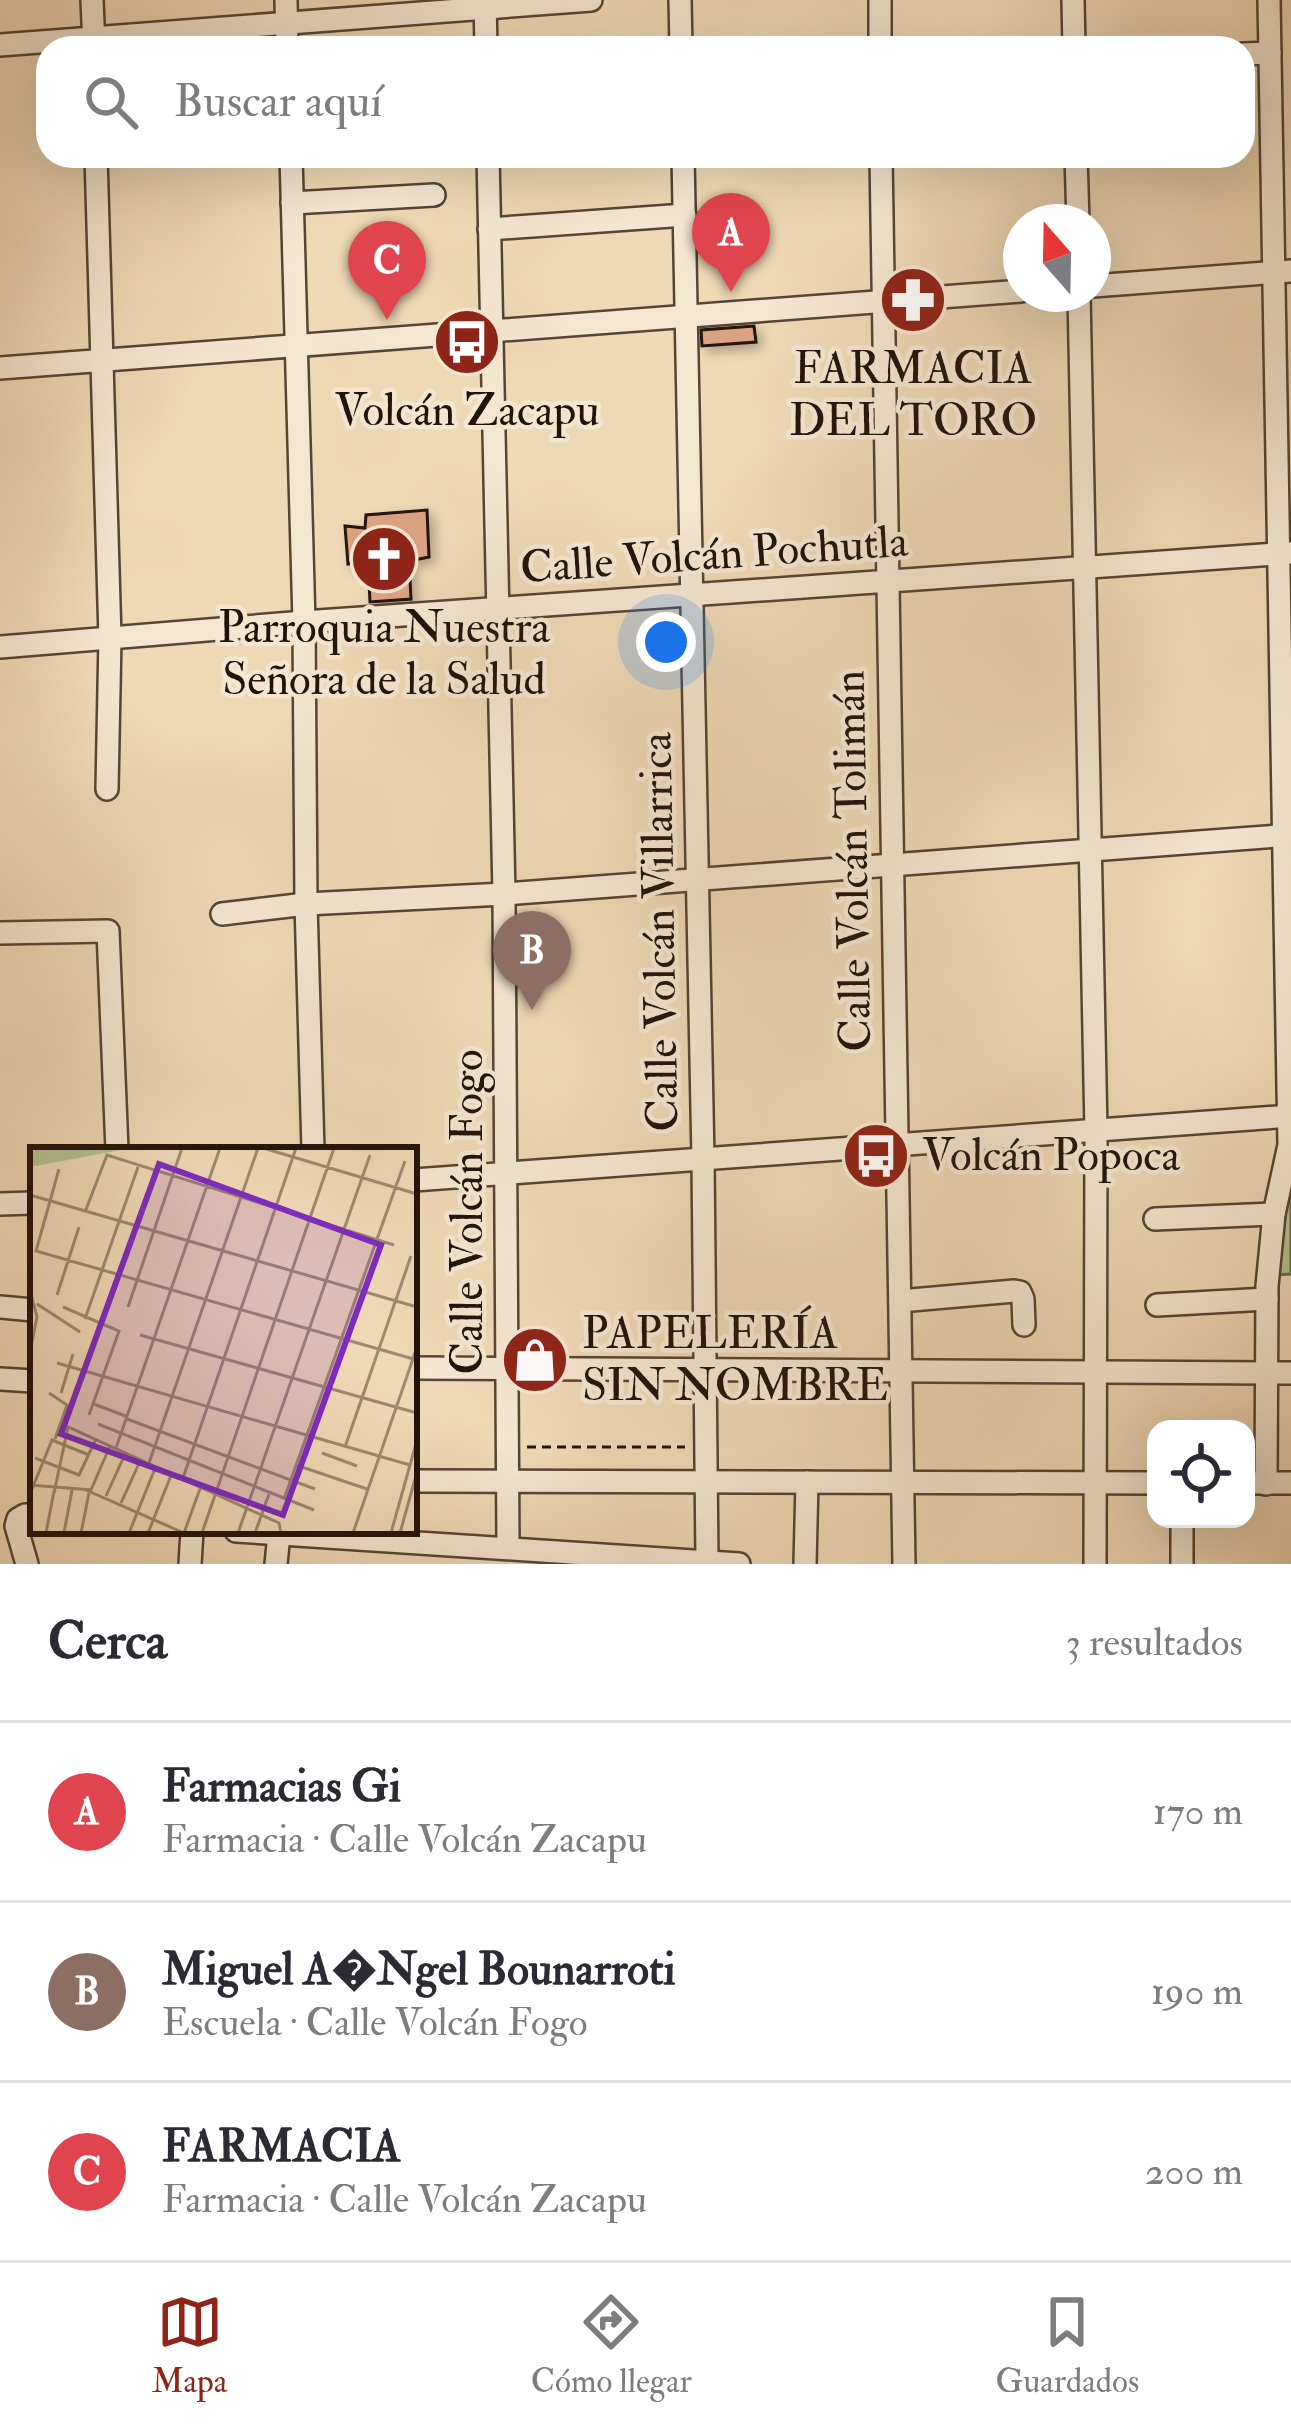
<!DOCTYPE html>
<html lang="es">
<meta charset="utf-8">
<style>
:root{--surface:#fff;--page:#f7f7f7;--text:#2b2b33;--muted:#7c7c81;--line:#e1e1e2;--accent:#8f2418}
body{margin:0;font-family:"IM FELL Double Pica",serif;background:var(--page);color:var(--text)}
.controls{position:absolute;right:36px;bottom:36px;display:grid;overflow:hidden;border-radius:24px;box-shadow:0 12px 48px #0002}
.controls button{width:108px;height:108px;display:grid;place-items:center;padding:0;border:0;border-bottom:3px solid var(--line);background:var(--surface);color:var(--text);font:60px sans-serif}
.compass{position:absolute;left:1003px;top:204px;width:108px;height:108px;border-radius:50%;background:var(--surface);box-shadow:0 12px 48px #0002;rotate:340deg}
.you{position:absolute;left:666px;top:642px;width:42px;height:42px;margin:-30px;border:9px solid #fff;border-radius:50%;background:#1a73e8;box-shadow:0 0 0 18px #1a73e833}
.badge{display:grid;place-items:center;width:78px;height:78px;border-radius:50%;background:var(--accent);color:#fff;font-size:39px;font-weight:700}
.pin{position:absolute;translate:-50% -99px;filter:drop-shadow(0 3px 6px #0008)}
.pin::after{content:'';position:absolute;top:63px;width:42px;height:36px;background:inherit;clip-path:polygon(0 0,100% 0,50% 100%)}
.list{margin:0;padding:0;list-style:none}
h2{display:flex;justify-content:space-between;align-items:center;height:156px;margin:0;padding:0 48px;font-size:51px}
h2 small{font-size:39px;font-weight:400;color:var(--muted)}
.list li{display:grid;grid-template-columns:78px 1fr auto;gap:36px;align-items:center;box-sizing:border-box;height:180px;padding:0 48px;border-top:3px solid var(--line)}
.list b{display:block;font-size:45px;white-space:nowrap}
.list p{margin:0;font-size:39px;white-space:nowrap;color:var(--muted)}
.list em{font-size:39px;font-style:normal;color:var(--muted)}
.icon{flex:none;width:66px;height:66px;fill:none;stroke:currentColor;stroke-width:2;stroke-linecap:round;stroke-linejoin:round}
.map{position:relative;flex:none;width:1291px;height:1564px;overflow:hidden}
.search{position:absolute;background:var(--surface);box-shadow:0 12px 48px #0002;left:36px;right:36px;top:36px;height:132px;display:flex;align-items:center;gap:30px;box-sizing:border-box;padding:0 42px;border-radius:36px;color:var(--muted);font-size:45px}
.sheet{height:696px;background:var(--surface)}
nav{display:flex;justify-content:space-around;align-items:center;box-sizing:border-box;height:168px;border-top:3px solid var(--line);background:var(--surface);font-size:33px;color:var(--muted)}
nav a{display:grid;justify-items:center;gap:6px}
nav .on{color:var(--accent)}
.map>svg:first-child{display:block}
.green{fill:#b5c091;stroke:#6c694d;stroke-width:3}
.building{fill:#daa281;stroke:#241209;stroke-width:3;filter:url(#shadow)}
.lines{fill:none;stroke-linecap:round;stroke-linejoin:round}
.minor-casing{stroke:#574434;stroke-width:26}
.path{stroke:#241209;stroke-width:3;stroke-dasharray:9 6;stroke-linecap:butt}
.minor{stroke:#f5e6d0;stroke-width:21}
.labels{text-anchor:middle;dominant-baseline:central;stroke-width:9;stroke-linejoin:round;paint-order:stroke}
.poi-label{font-size:45px;fill:#241209;stroke:#f5e6d0}
.street-label{font-size:45px;fill:#241209;stroke:#f5e6d0}
.inset-road{fill:none;stroke:#9e8971;stroke-width:3}
.view{fill:#7b2cbf;fill-opacity:0.15;stroke:#7b2cbf;stroke-width:6}
.inset-edge{fill:none;stroke:#241209;stroke-width:6}
</style>
<div class="map">
<svg width="1291" height="1564" viewBox="0 0 1291 1564">
<defs>
<filter id="shadow"><feDropShadow dx="5.5" dy="5.5" stdDeviation="6" flood-color="#0004"/></filter>
</defs>
<rect width="100%" height="100%" fill="#efd8b6"/>
<filter id="stains"><feTurbulence type="fractalNoise" baseFrequency=".00167" numOctaves="4"/><feColorMatrix values="0 0 0 0 .2 0 0 0 0 .09 0 0 0 0 .02 0 0 0 .5 -.17"/></filter>
<radialGradient id="worn" r=".72"><stop offset=".6" stop-color="#630" stop-opacity="0"/><stop offset="1" stop-color="#630" stop-opacity=".3"/></radialGradient>
<polygon class="green" points="1291,1191 1291,1274 1277,1275 1281,1220"/>
<g class="building">
<polygon points="754,326 756,342 702,346 701,330"/>
<polygon points="427,510 429,557 409,561 411,599 370,602 368,561 348,564 345,526 365,528 366,515"/>
</g>
<g class="lines">
<defs>
<g id="minor">
<polyline points="92,0 94,47"/>
<polyline points="286,0 287,48"/>
<polyline points="485,0 486,48"/>
<polyline points="680,0 681,48"/>
<polyline points="880,0 880,48"/>
<polyline points="1073,0 1074,48"/>
<polyline points="0,45 591,0"/>
<polyline points="1243,54 1270,53"/>
<polyline points="96,156 110,638 107,789"/>
<polyline points="291,156 304,622 306,904 313,1150"/>
<polyline points="488,156 504,894 508,1548"/>
<polyline points="683,156 703,1159 707,1562"/>
<polyline points="881,156 904,1564"/>
<polyline points="1076,156 1078,222"/>
<polyline points="292,203 434,195"/>
<polyline points="489,229 685,215"/>
<polyline points="1093,286 1291,271"/>
<polyline points="1079,294 1096,1131 1095,1564"/>
<polyline points="0,368 1021,291"/>
<polyline points="0,647 304,622 1290,553"/>
<polyline points="222,914 306,904 504,894 1291,835"/>
<polyline points="0,933 108,931 117,1150"/>
<polyline points="414,1180 1291,1116"/>
<polyline points="0,1204 33,1203"/>
<polyline points="1155,1219 1274,1214"/>
<polyline points="900,1301 1014,1291 1020,1292 1023,1299 1024,1325"/>
<polyline points="1157,1305 1267,1299"/>
<polyline points="0,1307 33,1310"/>
<polyline points="414,1368 1291,1373"/>
<polyline points="0,1379 33,1381"/>
<polyline points="414,1481 1156,1483"/>
<polyline points="1246,1483 1291,1483"/>
<polyline points="1266,1484 1267,1286 1274,1214 1289,1145 1269,0"/>
<polyline points="1182,1519 1182,1564"/>
<polyline points="236,1531 739,1564"/>
<polyline points="27,1564 16,1526 18,1519 25,1515 33,1516"/>
<polyline points="190,1564 192,1531"/>
<polyline points="276,1564 279,1534"/>
<polyline points="805,1564 807,1482"/>
</g>
</defs>
<use href="#minor" class="minor-casing"/>
<polyline class="path" points="527,1447 685,1447"/>
<use href="#minor" class="minor"/>
</g>
<defs>
<symbol id="pharmacy-disc" viewBox="-11 -11 22 22"><circle r="9.5" fill="#8f2418" stroke="#f5e6d0"/><path d="M-2-6h4v4h4v4h-4v4h-4v-4h-4v-4h4Z" fill="#fff"/></symbol>
<symbol id="bus-disc" viewBox="-11 -11 22 22"><circle r="9.5" fill="#8f2418" stroke="#f5e6d0"/><path d="M-5-6H5V4H4V6H2V4H-2V6H-4V4H-5ZM-3.5-4V0h7V-4ZM-3.5 1.2v1.5H-2V1.2ZM2 1.2v1.5H3.5V1.2Z" fill="#fff"/></symbol>
<symbol id="church-disc" viewBox="-11 -11 22 22"><circle r="9.5" fill="#8f2418" stroke="#f5e6d0"/><path d="M-1.2-6h2.4v3.5h3.3v2.4h-3.3V6h-2.4V-.1h-3.3v-2.4h3.3Z" fill="#fff"/></symbol>
<symbol id="shop-disc" viewBox="-11 -11 22 22"><circle r="9.5" fill="#8f2418" stroke="#f5e6d0"/><path d="M-5-2.5h2.3a2.7 3.5 0 0 1 5.4 0H5L5.5 6h-11ZM-1.5-2.5h3a1.5 2.3 0 0 0-3 0Z" fill="#fff"/></symbol>
</defs>
<g fill-rule="evenodd">
<use href="#pharmacy-disc" x="875" y="262" width="76" height="76"/>
<use href="#bus-disc" x="429" y="304" width="76" height="76"/>
<use href="#church-disc" x="346" y="521" width="76" height="76"/>
<use href="#bus-disc" x="838" y="1118" width="76" height="76"/>
<use href="#shop-disc" x="497" y="1322" width="76" height="76"/>
</g>
<g class="labels">
<g class="poi-label">
<text x="913" y="369">FARMACIA<tspan x="913" dy="52">DEL TORO</tspan></text>
<text x="467" y="411">Volcán Zacapu</text>
<text x="384" y="628">Parroquia Nuestra<tspan x="384" dy="52">Señora de la Salud</tspan></text>
<text x="922" y="1156" text-anchor="start">Volcán Popoca</text>
<text x="582" y="1334" text-anchor="start">PAPELERÍA<tspan x="582" dy="52">SIN NOMBRE</tspan></text>
</g>
<g class="street-label">
<text transform="translate(714 555) rotate(-4)">Calle Volcán Pochutla</text>
<text transform="translate(853 861) rotate(-91)">Calle Volcán Tolimán</text>
<text transform="translate(660 932) rotate(-91)">Calle Volcán Villarrica</text>
<text transform="translate(468 1212) rotate(-90)">Calle Volcán Fogo</text>
</g>
</g>
<g transform="translate(30 1147)">
<rect width="387" height="387" fill="#efd8b6"/>
<path d="M 0,1 L 101,1 L 0,20 Z" fill="#b5c091"/>
<path class="inset-road" d="M 233,1 L 387,47M 29,22 L 6,104 L 387,213M 0,48 L 387,160M 55,65 L 77,8 L 364,98M 0,143 L 7,170 L 0,205M 27,148 L 49,80M 7,157 L 50,185M 33,160 L 89,184 L 59,268M 98,160 L 152,1M 55,172 L 108,20M 110,188 L 387,266M 27,216 L 380,318M 19,246 L 37,258 L 25,292M 31,246 L 43,207M 64,257 L 98,270M 97,272 L 285,342M 68,277 L 284,363M 315,300 L 381,109M 86,301 L 190,1M 292,306 L 327,319M 5,311 L 49,328 L 66,292M 119,316 L 228,1M 266,318 L 337,342M 153,331 L 266,1M 0,338 L 62,343M 56,343 L 154,386 L 171,339M 61,343 L 80,299M 24,346 L 38,280 L 249,376 L 251,386M 0,347 L 22,293 L 59,308M 76,349 L 96,305M 254,352 L 375,14M 91,356 L 111,312M 16,386 L 24,344M 34,386 L 42,343M 51,386 L 59,346M 99,386 L 126,319M 118,386 L 142,326M 172,386 L 304,1M 208,386 L 340,8M 225,386 L 239,347M 323,386 L 387,200M 361,386 L 387,293M 370,386 L 387,325"/>
<path class="view" d="M 129,17 L 351,98 L 253,368 L 31,287 Z"/>
<rect width="387" height="387" class="inset-edge"/>
</g>
<rect width="100%" height="100%" filter="url(#stains)"/>
<rect width="100%" height="100%" fill="url(#worn)"/>
</svg>
<div class="controls">
<button><svg class="icon" aria-label="locate" viewBox="0 0 24 24"><circle cx="12" cy="12" r="6"/><path d="M12 2v4M12 18v4M2 12h4M18 12h4"/></svg></button>
</div>
<svg class="compass" viewBox="-18 -18 36 36"><path d="M0-13l5 13h-10z" fill="#e53935"/><path d="M0 13l5-13h-10z" fill="#7c7c81"/></svg>
<div class="you"></div>
<div class="pin badge" style="left:731px;top:292px;background:#e0444e">A</div>
<div class="pin badge" style="left:532px;top:1010px;background:#8d6e63">B</div>
<div class="pin badge" style="left:387px;top:320px;background:#e0444e">C</div>
<div class="search"><svg class="icon" aria-label="search" viewBox="0 0 24 24"><circle cx="10" cy="10" r="6"/><path d="M15 15l6 6"/></svg>Buscar aquí</div>
</div>
<section class="sheet">
<h2>Cerca<small>3 resultados</small></h2>
<ul class="list">
<li><span class="badge" style="background:#e0444e">A</span><div><b>Farmacias Gi</b><p>Farmacia · Calle Volcán Zacapu</p></div><em>170 m</em></li>
<li><span class="badge" style="background:#8d6e63">B</span><div><b>Miguel A�Ngel Bounarroti</b><p>Escuela · Calle Volcán Fogo</p></div><em>190 m</em></li>
<li><span class="badge" style="background:#e0444e">C</span><div><b>FARMACIA</b><p>Farmacia · Calle Volcán Zacapu</p></div><em>200 m</em></li>
</ul>
</section>
<nav>
<a class="on"><svg class="icon" aria-label="map" viewBox="0 0 24 24"><path d="M3 6l6-2 6 2 6-2v14l-6 2-6-2-6 2zM9 4v14M15 6v14"/></svg>Mapa</a>
<a><svg class="icon" aria-label="directions" viewBox="0 0 24 24"><path d="M12 3l9 9-9 9-9-9zM9 14v-3h6M13 9l2 2-2 2"/></svg>Cómo llegar</a>
<a><svg class="icon" aria-label="saved" viewBox="0 0 24 24"><path d="M7 4h10v16l-5-4-5 4z"/></svg>Guardados</a>
</nav>
